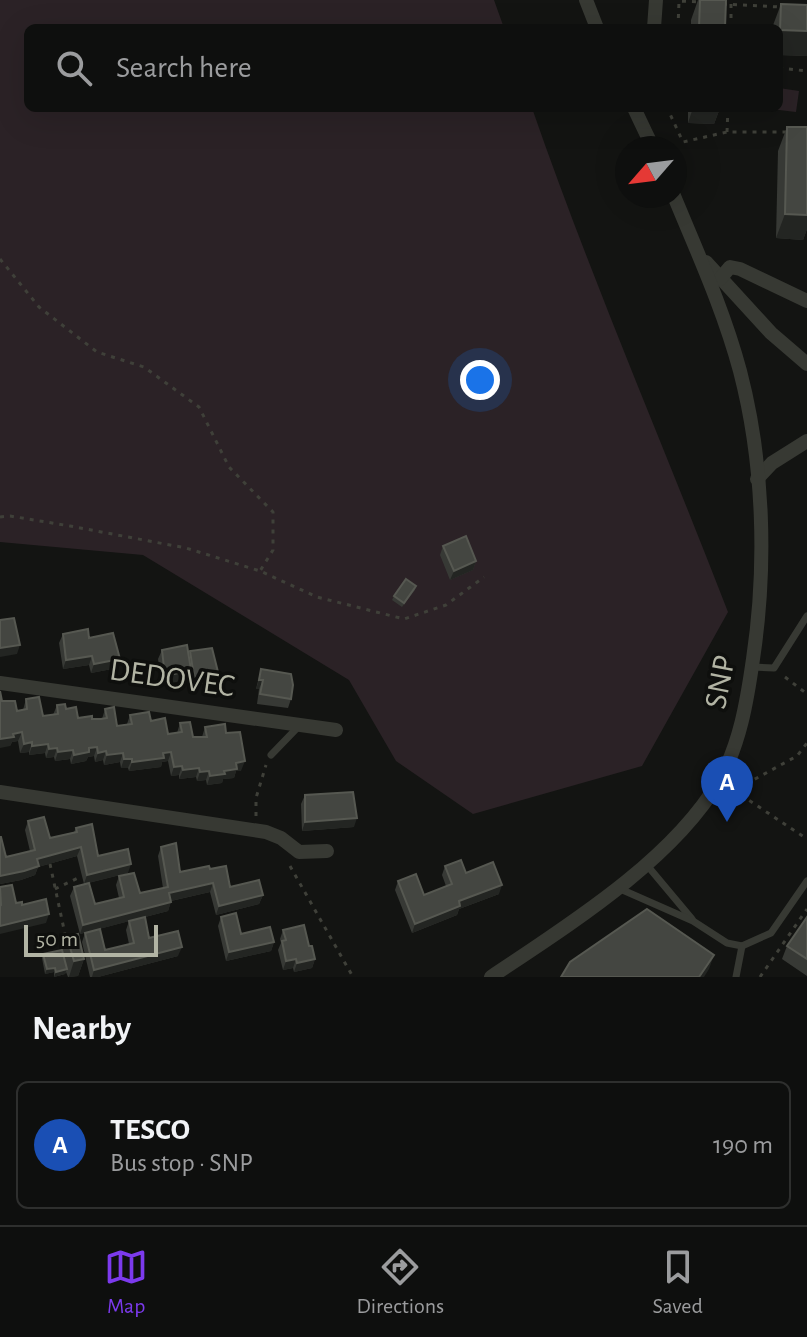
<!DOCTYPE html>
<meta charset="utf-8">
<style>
:root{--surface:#0e0f0e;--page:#171817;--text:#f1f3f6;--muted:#9b9c9e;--line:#2e2f2e;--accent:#7c3aed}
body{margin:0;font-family:"Alegreya Sans",sans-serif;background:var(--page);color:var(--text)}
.compass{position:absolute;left:615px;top:136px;width:72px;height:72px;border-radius:50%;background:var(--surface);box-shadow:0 8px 32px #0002;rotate:242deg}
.scale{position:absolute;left:24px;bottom:20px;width:134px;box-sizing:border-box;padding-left:8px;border:4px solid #b2b4a4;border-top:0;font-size:22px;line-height:28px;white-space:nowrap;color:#b2b4a4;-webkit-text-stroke:6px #0e0f0d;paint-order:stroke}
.you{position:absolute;left:480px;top:380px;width:28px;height:28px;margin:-20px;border:6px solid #fff;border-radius:50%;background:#1a73e8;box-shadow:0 0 0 12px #1a73e833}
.badge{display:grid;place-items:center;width:52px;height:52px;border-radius:50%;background:var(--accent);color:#fff;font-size:26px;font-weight:700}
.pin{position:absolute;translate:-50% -66px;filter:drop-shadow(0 2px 4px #0008)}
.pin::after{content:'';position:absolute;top:42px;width:28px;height:24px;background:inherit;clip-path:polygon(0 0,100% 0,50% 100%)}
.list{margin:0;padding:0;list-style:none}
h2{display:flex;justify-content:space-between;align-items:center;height:104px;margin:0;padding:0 32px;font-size:34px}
h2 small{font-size:26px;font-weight:400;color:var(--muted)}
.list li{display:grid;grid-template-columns:52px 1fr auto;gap:24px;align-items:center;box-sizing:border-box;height:128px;margin:0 16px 16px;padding:0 16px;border:2px solid var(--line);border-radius:12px}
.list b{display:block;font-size:30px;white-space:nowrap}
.list p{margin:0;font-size:26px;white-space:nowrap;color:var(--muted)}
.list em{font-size:26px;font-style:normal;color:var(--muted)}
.icon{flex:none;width:44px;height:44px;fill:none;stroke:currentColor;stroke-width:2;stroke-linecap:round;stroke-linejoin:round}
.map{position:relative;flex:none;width:807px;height:977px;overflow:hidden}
.search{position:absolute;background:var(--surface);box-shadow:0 8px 32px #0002;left:24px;right:24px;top:24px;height:88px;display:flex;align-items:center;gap:20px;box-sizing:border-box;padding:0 28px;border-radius:12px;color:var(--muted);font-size:30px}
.sheet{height:248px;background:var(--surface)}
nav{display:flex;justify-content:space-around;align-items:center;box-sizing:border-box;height:112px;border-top:2px solid var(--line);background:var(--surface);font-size:22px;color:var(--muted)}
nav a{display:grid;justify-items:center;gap:4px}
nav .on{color:var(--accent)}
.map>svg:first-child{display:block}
.green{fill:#2b2226}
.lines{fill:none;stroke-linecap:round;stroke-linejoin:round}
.path{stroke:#3f4039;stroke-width:3;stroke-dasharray:4 6;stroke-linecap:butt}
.lane{stroke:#373933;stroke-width:7}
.street{stroke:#373933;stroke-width:14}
.wall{fill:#373935}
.shaded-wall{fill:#232522}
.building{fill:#444641;stroke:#565851;stroke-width:2}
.labels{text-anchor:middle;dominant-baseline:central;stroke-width:7;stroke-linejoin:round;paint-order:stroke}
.street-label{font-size:32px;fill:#b2b4a4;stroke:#0e0f0d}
</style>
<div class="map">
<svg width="807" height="977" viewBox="0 0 807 977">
<rect width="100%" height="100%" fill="#131412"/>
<g class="green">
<path d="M 0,0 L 494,0 L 504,28 L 28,28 L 28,108 L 532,108 C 591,278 663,444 728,612 L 642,766 L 473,814 L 396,761 L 349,680 L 143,555 L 0,542 Z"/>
<polygon points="779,88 799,91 796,112 761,108 779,108"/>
</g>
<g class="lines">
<g class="path">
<polyline points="723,4 780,7"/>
<polyline points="678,28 679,1 700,2"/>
<polyline points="731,28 731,4"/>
<polyline points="779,68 807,71"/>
<polyline points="676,108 670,114 683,142 727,132 787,132"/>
<polyline points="727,132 728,108"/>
<polyline points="0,259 39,307 97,352 144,367 199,407 229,467 273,512 273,550 260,571"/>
<polyline points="0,517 10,516 70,526 186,548 260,571 317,597 404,619 446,605 484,577"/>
<polyline points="785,677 807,694"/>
<polyline points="746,784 797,756 807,743"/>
<polyline points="741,795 807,839"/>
<polyline points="256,816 256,798 266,765"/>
<polyline points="50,864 65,934"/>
<polyline points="290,866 353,977"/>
<polyline points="55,889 82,876"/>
<polyline points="760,977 807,909"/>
</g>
<g class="lane">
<polyline points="752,667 774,668 807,616"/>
<polyline points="271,755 299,726"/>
<polyline points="646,864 692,919"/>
<polyline points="618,888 693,921 727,943 742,946 771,933 807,881"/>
<polyline points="736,977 742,946"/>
</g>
<g class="street">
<polyline points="586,0 597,28"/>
<polyline points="654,28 656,0"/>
<polyline points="634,108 653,148"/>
<polyline points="706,262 771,333 807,364"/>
<polyline points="720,279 730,267 740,269 807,301"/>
<polyline points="757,479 772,463 807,441"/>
<polyline points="0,683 336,730"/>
<polyline points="0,792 266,832 281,838 299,852 327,851"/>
<path d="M 491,977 C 567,926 672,861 719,781 C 740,744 747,701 753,659 C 767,566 764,463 740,371 C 724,311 698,254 674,196"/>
</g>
</g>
<g class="wall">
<polygon points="698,0 726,0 725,28 691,28 691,20"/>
<polygon points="781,4 807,5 807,56 779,55 779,28 772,28"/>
<polygon points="688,108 720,108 714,124 688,123"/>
<polygon points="787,127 807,127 807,229 803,240 776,238 778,151"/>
<polygon points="443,546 476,561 473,570 450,580 440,555"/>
<polygon points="416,586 415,590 402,607 392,600 394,596"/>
<polygon points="63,634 89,638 120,659 117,668 91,673 89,665 63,669 59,643"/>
<polygon points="162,650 188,655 190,651 218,672 215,681 191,686 189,676 188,679 162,685 158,659"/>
<polygon points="261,669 291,699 288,708 257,704 259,689 256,689"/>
<polygon points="26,699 43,716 53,715 57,705 66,709 78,718 102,719 105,709 117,726 127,724 130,715 151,721 168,734 177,733 180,723 193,737 202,737 205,727 226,733 241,771 236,771 234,778 223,779 222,783 207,785 206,780 197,781 196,777 179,779 179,775 171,776 168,761 162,762 161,767 129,771 128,768 121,768 120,762 104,765 103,760 95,762 94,756 88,757 86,761 71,764 70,759 55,761 54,757 46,758 45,753 29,755 29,752 20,753 18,741 12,742 10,746 2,701 17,711 23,710"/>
<polygon points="305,795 354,827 302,831 301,804"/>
<polygon points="28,821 50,838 74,832 76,828 98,856 128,873 84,884 77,856 38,867 35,875 21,880 0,884 0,837 6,857 30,851 25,830"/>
<polygon points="161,847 180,872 210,869 230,887 263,895 259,904 216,915 210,892 171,901 168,911 145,917 149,938 178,956 98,977 90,977 82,942 85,933 105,950 129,944 126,930 129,921 80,934 70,896 74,887 95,904 119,898 116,885 119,876 140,893 163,888 158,856"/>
<polygon points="445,866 466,873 499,894 459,909 457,915 412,933 395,890 398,881 424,895 446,886 442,875"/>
<polygon points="221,917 241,934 274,942 271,951 226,961 218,926"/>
<polygon points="807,917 807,976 782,959 787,946"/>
<polygon points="283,930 309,946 315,959 312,968 294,972 293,968 283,970 278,950 281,943 280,939"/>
<polygon points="67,937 84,959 78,976 68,977 66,972 65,974 54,977 54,972 45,974 42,958 43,954 62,950"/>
</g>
<g class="shaded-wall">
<polygon points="780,30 807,31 807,56 779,55"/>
<polygon points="693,108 720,108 714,124 688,123"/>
<polygon points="785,214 807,215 807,229 803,240 776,238"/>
<polygon points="476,561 473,570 450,580 454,571"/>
<polygon points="20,645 17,654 0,657 0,648"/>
<polygon points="92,656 89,665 63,669 66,660"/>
<polygon points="120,659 117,668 91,673 94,664"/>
<polygon points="191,670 188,679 162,685 165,676"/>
<polygon points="218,672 215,681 191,686 194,677"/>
<polygon points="259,680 263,680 259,689 256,689"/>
<polygon points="22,732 18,741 12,742 10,746 0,748 0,739 13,734"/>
<polygon points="32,742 29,752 20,753 24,744"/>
<polygon points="48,744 45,753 29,755 32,746"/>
<polygon points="97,747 94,756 88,757 86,761 71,764 74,755 89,748"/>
<polygon points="57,748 54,757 46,758 49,749"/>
<polygon points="73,750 70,759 55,761 58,752"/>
<polygon points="106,751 103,760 95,762 98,753"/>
<polygon points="171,752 168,761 162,762 161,767 129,771 132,762"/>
<polygon points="123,753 120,762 104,765 107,755"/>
<polygon points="124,759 132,759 128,768 121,768"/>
<polygon points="245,761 241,771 236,771 234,778 223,779 222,783 207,785 210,776 224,771 236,763"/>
<polygon points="182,766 179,775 171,776 174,767"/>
<polygon points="199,768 196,777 179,779 183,770"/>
<polygon points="209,771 206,780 197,781 200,772"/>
<polygon points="357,818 354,827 302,831 305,822"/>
<polygon points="81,847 77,856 38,867 35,875 21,880 0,884 0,876 37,859"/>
<polygon points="131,864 128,873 84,884 87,875"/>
<polygon points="213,883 210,892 166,902 169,893"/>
<polygon points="502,885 499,894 459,909 457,915 412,933 415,924 459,901"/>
<polygon points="263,895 259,904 216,915 219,906"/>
<polygon points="171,902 168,911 80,934 83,925"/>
<polygon points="49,914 46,923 0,934 0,926"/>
<polygon points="274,942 271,951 226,961 229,952"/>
<polygon points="182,947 178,956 98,977 92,977 94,970"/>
<polygon points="714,955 709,969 704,977 699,977"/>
<polygon points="84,959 78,976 69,977 74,961"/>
<polygon points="296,959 293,968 283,970 286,961"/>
<polygon points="315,959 312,968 294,972 297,963"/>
<polygon points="55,968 54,972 45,974 47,969"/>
<polygon points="67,969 65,974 54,977 56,972"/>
</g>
<g class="building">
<polygon points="700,0 726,0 725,28 699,28"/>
<polygon points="781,4 807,5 807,31 780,30"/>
<polygon points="787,127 807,127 807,215 785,214"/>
<polygon points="466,536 476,561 454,571 443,546"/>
<polygon points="406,579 416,586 404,603 394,596"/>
<polygon points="14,618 20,645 0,648 0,620"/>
<polygon points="88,629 89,638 113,633 120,659 94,664 92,656 66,660 63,634"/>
<polygon points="187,645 191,670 165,676 162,650"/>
<polygon points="212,648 218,672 194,677 190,651"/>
<polygon points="261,669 291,674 293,685 291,699 260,694 263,680 259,680"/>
<polygon points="0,691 2,701 15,701 17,711 27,709 26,699 39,697 43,716 58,714 57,705 65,704 66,709 76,707 78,718 92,716 92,719 101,719 107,718 105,709 114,707 117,726 132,724 130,715 149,712 151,721 165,718 168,734 182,732 180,723 190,722 193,737 207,737 205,727 225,724 226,733 240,732 245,761 236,763 237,769 224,771 225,774 210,776 209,771 200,772 199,768 183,770 182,766 174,767 171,752 163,753 164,758 132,762 132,759 124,759 123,753 107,755 106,751 98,753 97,747 89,748 89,752 74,755 73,750 58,752 57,748 49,749 48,744 32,746 32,742 24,744 22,732 13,734 14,737 0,739"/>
<polygon points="353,792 357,818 305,822 305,795"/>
<polygon points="44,817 50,838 77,832 76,828 92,824 98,856 128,849 131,864 87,875 81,847 37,859 39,866 24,871 0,876 0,837 1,837 6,857 35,850 28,821"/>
<polygon points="176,843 180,872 209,866 210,869 226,866 230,887 259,880 263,895 219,906 213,883 169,893 171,902 83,925 74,887 89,883 95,904 124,897 119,876 134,873 140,893 168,887 161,847"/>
<polygon points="461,860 466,873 493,862 502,885 459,901 460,906 415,924 398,881 416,874 424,895 452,884 445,866"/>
<polygon points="12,885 16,903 22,902 22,905 46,899 49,914 0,926 0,906 1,905 0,887"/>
<polygon points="647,909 714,955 699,977 561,977 570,962"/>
<polygon points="236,913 241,934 270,927 274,942 229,952 221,917"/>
<polygon points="145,917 149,938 178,931 182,947 94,970 85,933 100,929 105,950 134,943 129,921"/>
<polygon points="807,917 807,959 787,946"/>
<polygon points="304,925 309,946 312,946 315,959 297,963 296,959 286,961 282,941 286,940 283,930"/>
<polygon points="78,934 84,959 74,961 67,937"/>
<polygon points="62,950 67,969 56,972 55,968 47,969 43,954"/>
</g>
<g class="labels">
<g class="street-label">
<text transform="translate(172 678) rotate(8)">DEDOVEC</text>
<text transform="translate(720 682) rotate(-79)">SNP</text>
</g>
</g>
</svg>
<svg class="compass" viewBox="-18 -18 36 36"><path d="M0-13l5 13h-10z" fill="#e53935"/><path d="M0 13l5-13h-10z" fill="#9b9c9e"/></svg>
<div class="scale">50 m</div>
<div class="you"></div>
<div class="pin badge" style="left:727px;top:822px;background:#1a4fb4">A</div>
<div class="search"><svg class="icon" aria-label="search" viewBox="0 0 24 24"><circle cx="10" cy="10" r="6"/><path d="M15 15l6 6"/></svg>Search here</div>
</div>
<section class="sheet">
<h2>Nearby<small></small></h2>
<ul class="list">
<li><span class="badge" style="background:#1a4fb4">A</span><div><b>TESCO</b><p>Bus stop · SNP</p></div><em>190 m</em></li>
</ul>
</section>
<nav>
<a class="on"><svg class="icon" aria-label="map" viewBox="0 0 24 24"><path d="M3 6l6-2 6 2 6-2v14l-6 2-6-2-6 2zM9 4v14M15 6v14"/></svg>Map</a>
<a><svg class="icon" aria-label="directions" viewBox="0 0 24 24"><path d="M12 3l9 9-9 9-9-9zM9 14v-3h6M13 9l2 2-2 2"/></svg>Directions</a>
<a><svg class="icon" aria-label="saved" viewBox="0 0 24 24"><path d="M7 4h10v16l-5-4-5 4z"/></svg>Saved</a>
</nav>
